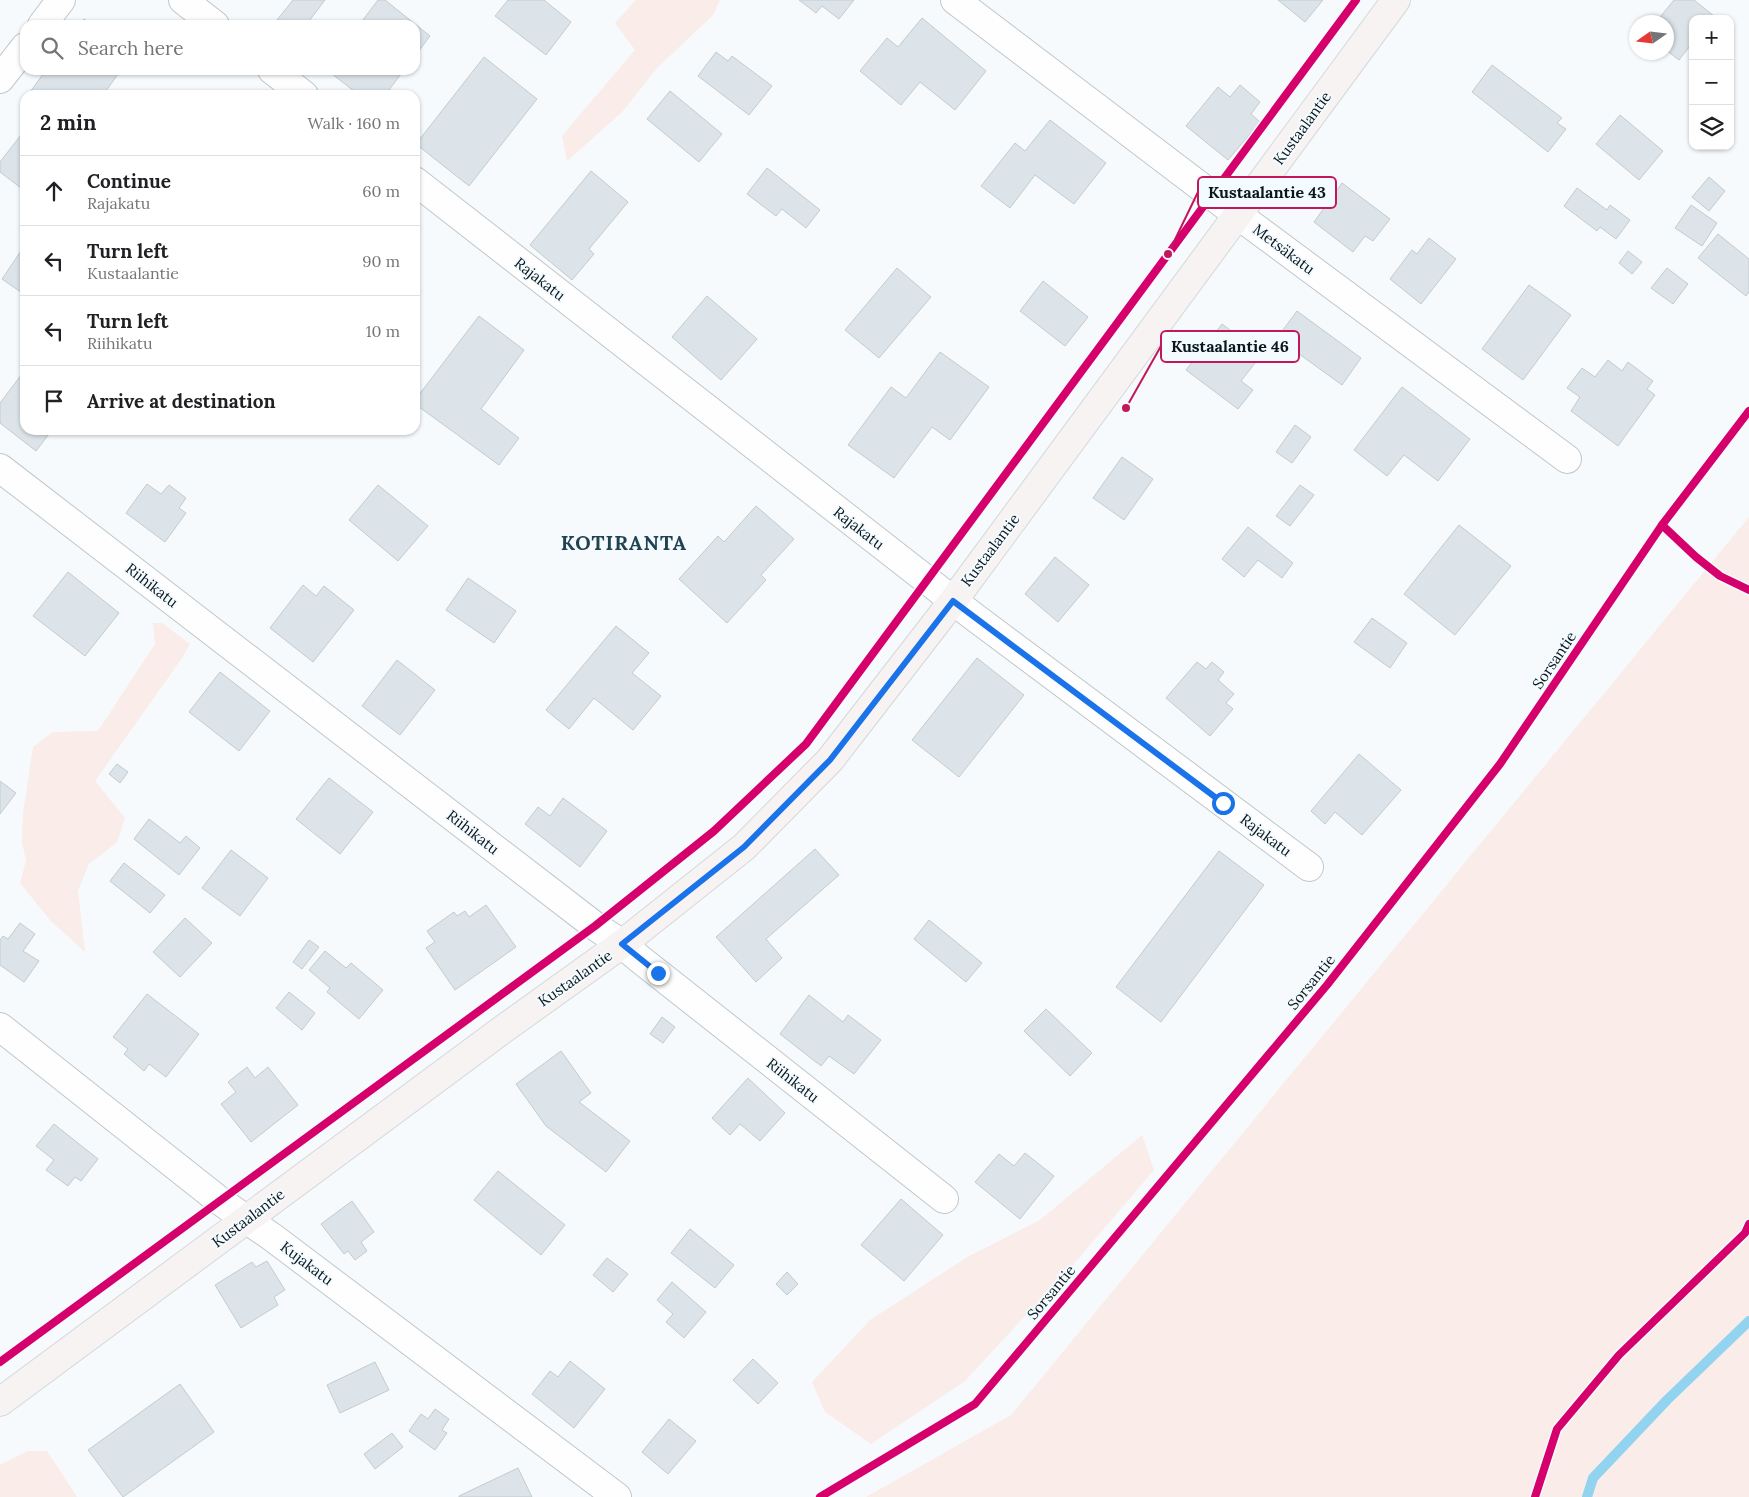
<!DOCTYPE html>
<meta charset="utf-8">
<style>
:root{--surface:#fff;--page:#f6f6f6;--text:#202124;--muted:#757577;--line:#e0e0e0}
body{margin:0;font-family:Lora,serif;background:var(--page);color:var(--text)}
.controls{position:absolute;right:15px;top:15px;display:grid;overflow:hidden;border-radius:10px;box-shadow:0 1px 4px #0004}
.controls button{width:45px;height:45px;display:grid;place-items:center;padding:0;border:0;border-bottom:1px solid var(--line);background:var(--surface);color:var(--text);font:25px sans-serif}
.compass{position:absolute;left:1629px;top:15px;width:45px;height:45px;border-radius:50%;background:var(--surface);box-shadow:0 1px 4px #0004;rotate:256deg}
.stop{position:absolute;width:15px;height:15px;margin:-11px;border:4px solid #1a73e8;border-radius:50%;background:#fff}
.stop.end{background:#1a73e8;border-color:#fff;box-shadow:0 1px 5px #0008}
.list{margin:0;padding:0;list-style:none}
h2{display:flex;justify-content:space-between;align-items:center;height:65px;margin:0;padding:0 20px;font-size:21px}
h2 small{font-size:16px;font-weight:400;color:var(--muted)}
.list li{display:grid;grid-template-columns:32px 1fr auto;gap:15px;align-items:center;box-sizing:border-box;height:70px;padding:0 20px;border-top:1px solid var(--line)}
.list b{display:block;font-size:19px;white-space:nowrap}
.list p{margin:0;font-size:16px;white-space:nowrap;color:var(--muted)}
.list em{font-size:16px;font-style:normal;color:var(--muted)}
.icon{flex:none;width:28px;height:28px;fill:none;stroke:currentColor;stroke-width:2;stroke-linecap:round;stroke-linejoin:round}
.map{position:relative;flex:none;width:1749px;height:1497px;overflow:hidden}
.search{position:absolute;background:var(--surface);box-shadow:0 1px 4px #0004;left:20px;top:20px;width:400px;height:55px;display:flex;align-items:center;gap:12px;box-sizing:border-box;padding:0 18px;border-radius:15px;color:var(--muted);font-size:19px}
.panel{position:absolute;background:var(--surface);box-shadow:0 1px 4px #0004;left:20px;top:90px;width:400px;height:345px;border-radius:15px}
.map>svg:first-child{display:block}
.green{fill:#f9ece9}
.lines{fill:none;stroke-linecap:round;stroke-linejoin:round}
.stream{stroke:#92d4f0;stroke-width:10}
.building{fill:#dce4e9;stroke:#c3cbcf}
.minor-casing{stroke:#bfc7cb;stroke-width:30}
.major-casing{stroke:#d4d8da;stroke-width:30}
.minor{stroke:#fefeff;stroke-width:28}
.major{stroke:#f7f3f3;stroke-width:28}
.cycleway-casing{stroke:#f4fbff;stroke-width:11}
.cycleway{stroke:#d6006c;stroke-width:8}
.route{stroke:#1a73e8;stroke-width:6}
.labels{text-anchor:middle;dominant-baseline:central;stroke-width:4;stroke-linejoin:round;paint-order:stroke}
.street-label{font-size:15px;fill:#09171d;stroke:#f4fbff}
.district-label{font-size:20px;font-weight:bold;letter-spacing:1px;fill:#224250;stroke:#f4fbff}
.leader{fill:none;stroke:#c2185b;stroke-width:2}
.callout-dot{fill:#c2185b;stroke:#f4fbff;stroke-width:2}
.callout{fill:#f4fbff;stroke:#c2185b;stroke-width:2}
.callout-label{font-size:16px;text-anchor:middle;font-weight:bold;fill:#09171d}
</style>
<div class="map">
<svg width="1749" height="1497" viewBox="0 0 1749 1497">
<rect width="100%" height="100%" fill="#f7fafc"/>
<g class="green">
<polygon points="636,0 720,0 713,15 658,67 622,112 567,161 562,136 635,50 615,23"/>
<polygon points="1749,517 1749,1497 866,1497 1011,1415"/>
<polygon points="153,623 162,623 190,644 182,658 95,781 125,818 117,842 89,864 78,891 85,952 51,921 20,883 26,861 22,842 23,813 33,747 53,732 98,731 155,644"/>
<polygon points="1142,1135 1154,1170 1078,1259 964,1382 871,1444 825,1412 812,1382 870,1320 969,1256 1040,1220"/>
<polygon points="28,1451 47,1451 77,1497 0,1497 0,1465"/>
</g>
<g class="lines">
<polyline class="stream" points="1587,1497 1593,1478 1667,1400 1749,1321"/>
</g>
<g class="building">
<polygon points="293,0 325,0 306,25 273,25"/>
<polygon points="378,0 385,0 430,36 415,56 415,25 359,25"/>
<polygon points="508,0 544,0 571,22 546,55 495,16"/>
<polygon points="799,0 854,0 839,19 822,6 816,13"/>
<polygon points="1278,0 1323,0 1305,22"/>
<polygon points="1674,0 1694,0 1714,16 1712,19 1693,19 1693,42 1679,60 1666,50 1666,22 1656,22"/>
<polygon points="922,18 986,71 955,110 920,82 901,105 860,71 887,38 898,47"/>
<polygon points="84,19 93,25 79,25"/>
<polygon points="716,52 728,61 732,56 772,86 749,115 698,76"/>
<polygon points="484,57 537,99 469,186 416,144"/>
<polygon points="1492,65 1562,118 1557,123 1566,129 1548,152 1472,92"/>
<polygon points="46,70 121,70 103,95 28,95"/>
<polygon points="327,70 404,70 385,95 359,95"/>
<polygon points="1240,85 1260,102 1251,114 1260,122 1228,160 1186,126 1218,87 1230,97"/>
<polygon points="670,91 722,134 699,162 647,119"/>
<polygon points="1620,115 1663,151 1639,180 1596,144"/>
<polygon points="1050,120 1106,163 1074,204 1035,175 1010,208 981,186 1015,143 1025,151"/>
<polygon points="21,135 25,138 25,191 0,172 0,162"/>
<polygon points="767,168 820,210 806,228 782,209 776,216 747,194"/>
<polygon points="591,171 628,202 589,249 594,254 572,280 530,245"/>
<polygon points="1709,177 1725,191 1709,211 1692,197"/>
<polygon points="1342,183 1390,219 1373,241 1365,236 1353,252 1314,222"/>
<polygon points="1577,188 1607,210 1610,205 1630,220 1616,239 1600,227 1597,231 1564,206"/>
<polygon points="1691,205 1717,223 1702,246 1675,228"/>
<polygon points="1718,234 1749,259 1749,292 1746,296 1698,258"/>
<polygon points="1429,238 1456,259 1421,304 1390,279 1412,250 1417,254"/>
<polygon points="25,245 25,295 2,279"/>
<polygon points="1628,251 1642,262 1632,274 1619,263"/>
<polygon points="897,268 931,297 879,358 845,330"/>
<polygon points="1667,268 1688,284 1673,304 1651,288"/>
<polygon points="1043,281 1088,317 1065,346 1020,311"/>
<polygon points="1529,285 1571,315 1523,380 1482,349"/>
<polygon points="707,296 757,339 721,380 672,337"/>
<polygon points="1297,311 1361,358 1342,385 1277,338"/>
<polygon points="479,316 524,350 481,409 519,438 499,465 415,404 415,400"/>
<polygon points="1222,324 1262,354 1241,381 1253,390 1238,409 1186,370"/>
<polygon points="940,352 989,387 950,440 932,427 894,478 848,445 891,387 906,398"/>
<polygon points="1608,360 1622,371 1628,362 1653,381 1647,389 1655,395 1618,446 1571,411 1580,397 1567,388 1582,368 1595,377"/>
<polygon points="25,370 25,430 52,430 36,451 0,423 0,403"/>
<polygon points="1402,387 1470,439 1438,481 1404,455 1387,476 1354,450"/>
<polygon points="1295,425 1311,437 1292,463 1276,452"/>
<polygon points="1122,457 1153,479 1124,520 1093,498"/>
<polygon points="147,484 161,494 169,485 186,498 179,508 186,513 165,542 126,513"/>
<polygon points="378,485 428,526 398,561 349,520"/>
<polygon points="1300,485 1314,495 1290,526 1276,516"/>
<polygon points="756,506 794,539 761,575 766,580 727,623 679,579 718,536 724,542"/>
<polygon points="1459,525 1511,566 1455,635 1404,594"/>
<polygon points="1248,527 1293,563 1282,578 1258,560 1244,577 1222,559"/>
<polygon points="1055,557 1089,585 1058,622 1025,594"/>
<polygon points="68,572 119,613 85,656 33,616"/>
<polygon points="468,578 516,611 494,643 446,610"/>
<polygon points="303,585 316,596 324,586 354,610 313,662 270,628"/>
<polygon points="1372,618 1407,643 1390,668 1354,642"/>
<polygon points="616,626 649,653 632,673 661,696 633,730 594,698 569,729 546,710"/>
<polygon points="977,658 1024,695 959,777 912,740"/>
<polygon points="397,660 435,690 400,735 362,706"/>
<polygon points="1197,662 1206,669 1212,662 1224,672 1218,680 1234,694 1226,703 1233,709 1210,736 1166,698"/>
<polygon points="220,672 270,711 239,751 189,712"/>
<polygon points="1359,754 1401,790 1362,835 1335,812 1325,824 1311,811"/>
<polygon points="117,764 128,772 120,783 109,774"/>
<polygon points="329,778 373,812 340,854 296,819"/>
<polygon points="0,781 16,793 0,814"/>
<polygon points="563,798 607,831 580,867 525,824 538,807 550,816"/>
<polygon points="149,819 180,843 186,836 200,848 179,875 134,839"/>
<polygon points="815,849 839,875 766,939 782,958 756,982 716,937"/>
<polygon points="231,850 268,878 240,916 202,888"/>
<polygon points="1219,851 1264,885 1161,1022 1116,987"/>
<polygon points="124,863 165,895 150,913 110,881"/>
<polygon points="486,905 516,947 455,990 426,948 435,942 427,931 454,912 457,916 465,911 469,917"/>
<polygon points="185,918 212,943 180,977 153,952"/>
<polygon points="929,920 982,963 966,982 914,939"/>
<polygon points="20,923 35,934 23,951 39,961 24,982 0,965 0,940 3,936 8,939"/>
<polygon points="309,940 319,947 302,969 293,962"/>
<polygon points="325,951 346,968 351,963 383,990 359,1019 327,992 330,988 309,970"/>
<polygon points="289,992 315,1013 302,1030 276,1008"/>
<polygon points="147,994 199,1034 166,1077 149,1064 144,1071 124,1054 128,1049 113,1037"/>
<polygon points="809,995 843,1022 848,1015 881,1040 854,1074 829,1056 821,1066 780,1034"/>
<polygon points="1046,1009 1092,1053 1070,1076 1024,1031"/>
<polygon points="662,1017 675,1027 663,1043 650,1034"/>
<polygon points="561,1051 591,1093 579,1102 630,1141 606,1172 546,1126 516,1084"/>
<polygon points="247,1067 255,1078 268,1067 298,1105 251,1142 221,1104 236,1092 228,1082"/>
<polygon points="748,1078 785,1113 760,1141 740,1124 730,1135 712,1118"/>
<polygon points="54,1124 98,1159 81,1181 75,1177 68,1186 46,1170 54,1160 36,1146"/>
<polygon points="1025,1153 1054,1176 1020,1219 975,1182 999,1154 1014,1166"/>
<polygon points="498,1171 565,1225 541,1255 474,1200"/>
<polygon points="901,1199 943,1235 904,1281 861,1245"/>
<polygon points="352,1201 374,1232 361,1242 367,1251 355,1260 348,1251 344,1254 321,1224"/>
<polygon points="690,1229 734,1265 715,1288 671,1253"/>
<polygon points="607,1258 628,1274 613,1292 593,1275"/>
<polygon points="267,1261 285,1290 274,1297 278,1305 241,1328 215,1285 252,1262 256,1267"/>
<polygon points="787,1272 798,1284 787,1295 776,1284"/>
<polygon points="672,1282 706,1312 684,1338 666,1322 673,1314 657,1300"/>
<polygon points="753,1359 778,1383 758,1404 733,1380"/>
<polygon points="570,1361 605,1389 574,1428 532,1394 550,1371 558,1377"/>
<polygon points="375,1362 389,1390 340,1413 327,1385"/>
<polygon points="180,1384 214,1432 123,1497 88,1450"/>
<polygon points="435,1409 449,1419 442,1430 447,1433 435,1450 409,1431 421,1414 428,1419"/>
<polygon points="669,1419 696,1441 668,1474 642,1452"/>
<polygon points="392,1433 403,1447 375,1469 364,1454"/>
<polygon points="518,1468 532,1497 459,1497 459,1496"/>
</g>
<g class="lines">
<defs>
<g id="minor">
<polyline points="183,0 215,25"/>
<polyline points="955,0 1238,215 1567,459"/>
<polyline points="42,25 61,0"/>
<polyline points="272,70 304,95"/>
<polyline points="0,79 25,47"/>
<polyline points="415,181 973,616 1309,867"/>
<polyline points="0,468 595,926 622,944 641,960 944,1199"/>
<polyline points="0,1027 220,1201 272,1237 617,1497"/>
</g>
<polyline id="major" points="0,1402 502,1030 622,944 744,847 830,760 857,725 953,601 1396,0"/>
</defs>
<use href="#minor" class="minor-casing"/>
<use href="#major" class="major-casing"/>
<use href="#minor" class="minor"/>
<use href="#major" class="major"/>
<defs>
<g id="cycleway">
<polyline points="1662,525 1696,557 1720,576 1749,590"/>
<polyline points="0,1362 595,926 714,831 806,744 1356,0"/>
<polyline points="820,1497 975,1404 1327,985 1500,764 1662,525 1749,411"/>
<polyline points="1535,1497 1557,1429 1619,1355 1745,1233 1749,1224"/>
</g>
</defs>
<use href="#cycleway" class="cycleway-casing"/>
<use href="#cycleway" class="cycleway"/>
</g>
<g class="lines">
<polyline class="route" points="658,973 622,944 744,847 830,760 953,601 1223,803"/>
</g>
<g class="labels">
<g class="street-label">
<text transform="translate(1302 128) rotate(-54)">Kustaalantie</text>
<text transform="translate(1284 249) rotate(37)">Metsäkatu</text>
<text transform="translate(540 279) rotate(38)">Rajakatu</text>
<text transform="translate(859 528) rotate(38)">Rajakatu</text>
<text transform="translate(990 550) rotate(-53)">Kustaalantie</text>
<text transform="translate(152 585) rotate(38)">Riihikatu</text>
<text transform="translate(1554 660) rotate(-56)">Sorsantie</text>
<text transform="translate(473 832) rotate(38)">Riihikatu</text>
<text transform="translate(1266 835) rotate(37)">Rajakatu</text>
<text transform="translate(575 978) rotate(-35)">Kustaalantie</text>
<text transform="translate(1311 982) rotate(-51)">Sorsantie</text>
<text transform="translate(793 1080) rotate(38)">Riihikatu</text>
<text transform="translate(248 1218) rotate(-37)">Kustaalantie</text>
<text transform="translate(307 1263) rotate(37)">Kujakatu</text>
<text transform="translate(1051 1292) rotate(-50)">Sorsantie</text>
</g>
<g class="district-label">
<text x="624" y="542">KOTIRANTA</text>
</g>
</g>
<path class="leader" d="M1168 254L1198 192M1126 408L1161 346"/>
<g class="callout-dot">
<circle cx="1168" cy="254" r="5"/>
<circle cx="1126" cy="408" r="5"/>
</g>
<g class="callout">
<rect x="1198" y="177" width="138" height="31" rx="5"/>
<rect x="1161" y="331" width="138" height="31" rx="5"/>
</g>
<g class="callout-label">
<text x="1267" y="198">Kustaalantie 43</text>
<text x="1230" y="352">Kustaalantie 46</text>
</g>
</svg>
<div class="controls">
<button>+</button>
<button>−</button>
<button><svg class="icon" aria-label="layers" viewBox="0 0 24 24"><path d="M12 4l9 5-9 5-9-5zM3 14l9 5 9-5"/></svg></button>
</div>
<svg class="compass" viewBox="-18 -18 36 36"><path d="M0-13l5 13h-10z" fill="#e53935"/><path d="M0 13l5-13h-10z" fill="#757577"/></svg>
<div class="stop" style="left:1223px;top:803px"></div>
<div class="stop end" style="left:658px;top:973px"></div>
<div class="search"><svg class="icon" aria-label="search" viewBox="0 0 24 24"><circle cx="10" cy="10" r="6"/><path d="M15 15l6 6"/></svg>Search here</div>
<section class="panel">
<h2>2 min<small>Walk · 160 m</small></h2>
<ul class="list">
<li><svg class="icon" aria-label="ahead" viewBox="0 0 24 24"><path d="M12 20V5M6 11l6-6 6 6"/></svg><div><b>Continue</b><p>Rajakatu</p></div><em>60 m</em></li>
<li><svg class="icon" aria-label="left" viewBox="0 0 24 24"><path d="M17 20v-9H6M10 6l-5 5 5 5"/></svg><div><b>Turn left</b><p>Kustaalantie</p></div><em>90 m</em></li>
<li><svg class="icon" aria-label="left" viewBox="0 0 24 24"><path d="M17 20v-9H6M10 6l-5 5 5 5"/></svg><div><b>Turn left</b><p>Riihikatu</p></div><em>10 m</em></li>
<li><svg class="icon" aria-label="arrive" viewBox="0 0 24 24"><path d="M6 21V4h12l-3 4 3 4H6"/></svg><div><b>Arrive at destination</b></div></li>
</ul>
</section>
</div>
